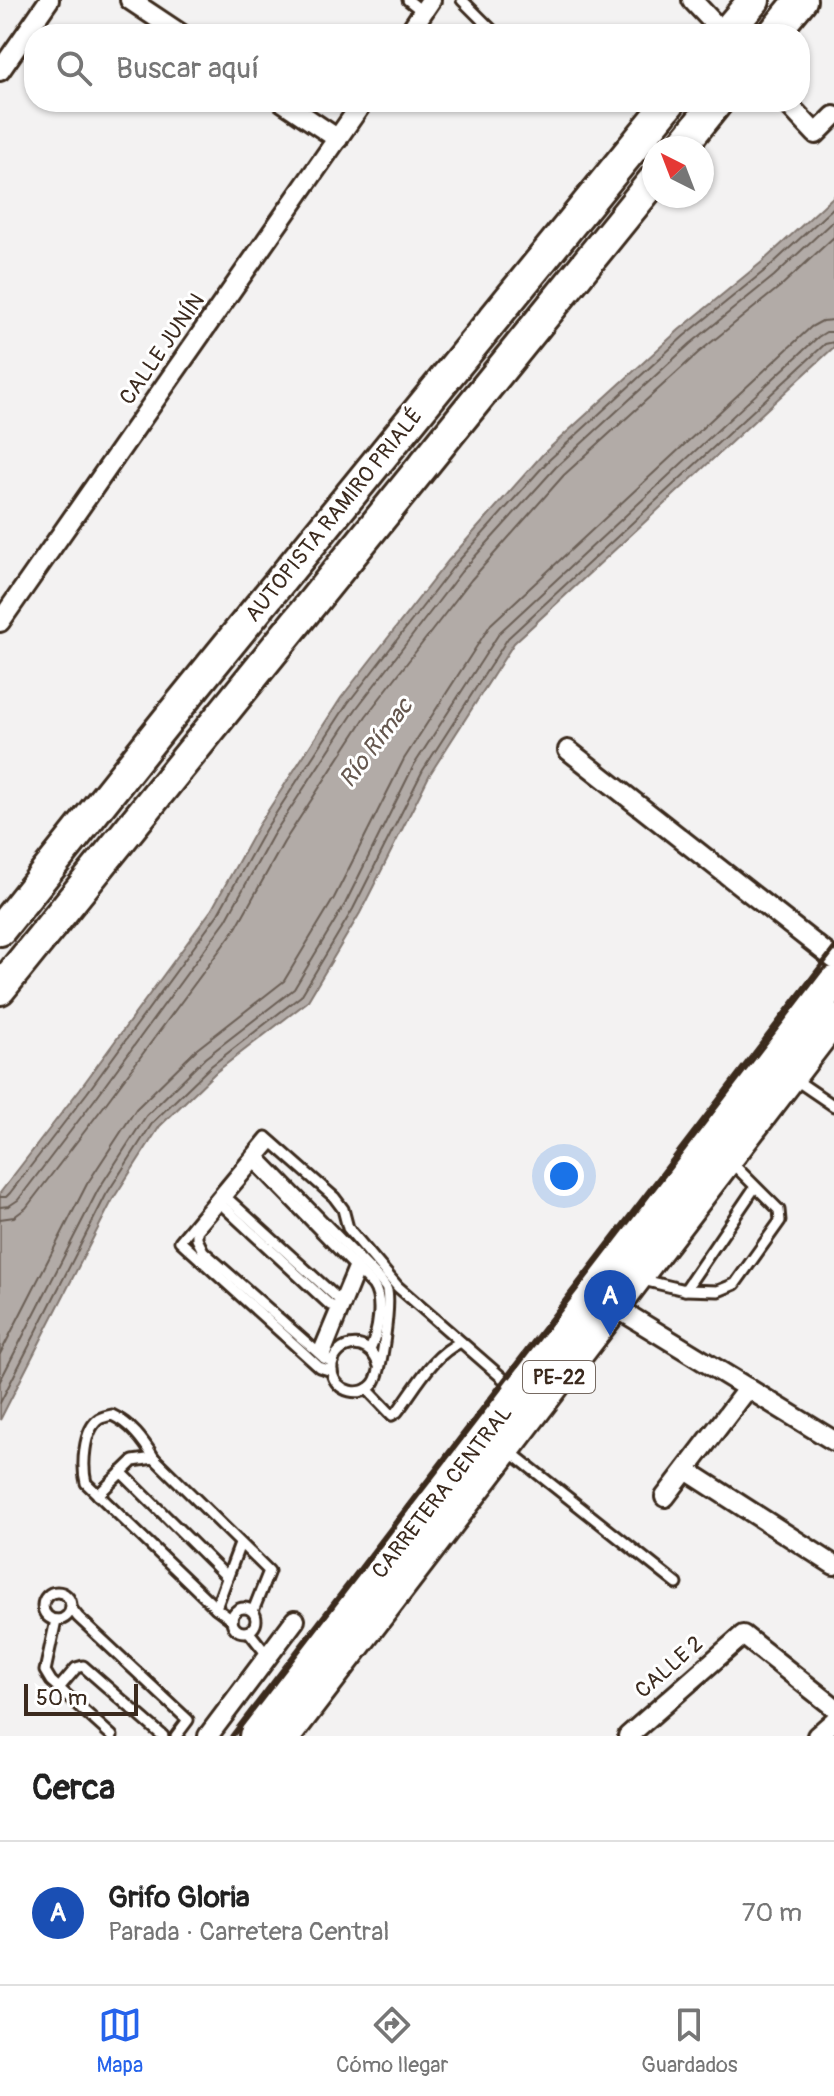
<!DOCTYPE html>
<html lang="es">
<meta charset="utf-8">
<style>
:root{--surface:#fff;--page:#f6f6f6;--text:#222;--muted:#767676;--line:#e0e0e0;--accent:#2563eb}
body{margin:0;font-family:Pangolin,sans-serif;background:var(--page);color:var(--text)}
.compass{position:absolute;left:642px;top:136px;width:72px;height:72px;border-radius:50%;background:var(--surface);box-shadow:0 2px 6px #0004;rotate:318deg}
.scale{position:absolute;left:24px;bottom:20px;width:114px;box-sizing:border-box;padding-left:8px;border:4px solid #3b2a1e;border-top:0;font-size:22px;line-height:28px;white-space:nowrap;color:#3b2a1e;-webkit-text-stroke:6px #fff;paint-order:stroke}
.you{position:absolute;left:564px;top:1176px;width:28px;height:28px;margin:-20px;border:6px solid #fff;border-radius:50%;background:#1a73e8;box-shadow:0 0 0 12px #1a73e833}
.badge{display:grid;place-items:center;width:52px;height:52px;border-radius:50%;background:var(--accent);color:#fff;font-size:26px;font-weight:700}
.pin{position:absolute;translate:-50% -66px;filter:drop-shadow(0 2px 4px #0008)}
.pin::after{content:'';position:absolute;top:42px;width:28px;height:24px;background:inherit;clip-path:polygon(0 0,100% 0,50% 100%)}
.list{margin:0;padding:0;list-style:none}
h2{display:flex;justify-content:space-between;align-items:center;height:104px;margin:0;padding:0 32px;font-size:34px}
h2 small{font-size:26px;font-weight:400;color:var(--muted)}
.list li{display:grid;grid-template-columns:52px 1fr auto;gap:24px;align-items:center;box-sizing:border-box;height:144px;padding:0 32px;border-top:2px solid var(--line)}
.list b{display:block;font-size:30px;white-space:nowrap}
.list p{margin:0;font-size:26px;white-space:nowrap;color:var(--muted)}
.list em{font-size:26px;font-style:normal;color:var(--muted)}
.icon{flex:none;width:44px;height:44px;fill:none;stroke:currentColor;stroke-width:2;stroke-linecap:round;stroke-linejoin:round}
.map{position:relative;flex:none;width:834px;height:1736px;overflow:hidden}
.search{position:absolute;background:var(--surface);box-shadow:0 2px 6px #0004;left:24px;right:24px;top:24px;height:88px;display:flex;align-items:center;gap:20px;box-sizing:border-box;padding:0 28px;border-radius:32px;color:var(--muted);font-size:30px}
.sheet{height:248px;background:var(--surface)}
nav{display:flex;justify-content:space-around;align-items:center;box-sizing:border-box;height:112px;border-top:2px solid var(--line);background:var(--surface);font-size:22px;color:var(--muted)}
nav a{display:grid;justify-items:center;gap:4px}
nav .on{color:var(--accent)}
.map>svg:first-child{display:block}
.water{fill:#b2aba7;stroke:#827770;stroke-width:2}
.lines{fill:none;stroke-linecap:round;stroke-linejoin:round}
.shore{stroke:#6b5e55;stroke-width:2}
.service-casing{stroke:#3b2a1e;stroke-width:15}
.minor-casing{stroke:#3b2a1e;stroke-width:24}
.trunk-casing{stroke:#3b2a1e;stroke-width:36}
.service{stroke:#fff;stroke-width:9}
.minor{stroke:#fff;stroke-width:18}
.trunk{stroke:#fff;stroke-width:30}
.rail{stroke:#3b2a1e;stroke-width:5}
.labels{text-anchor:middle;dominant-baseline:central;stroke-width:6;stroke-linejoin:round;paint-order:stroke}
.shield{fill:#fff;stroke:#766a62;stroke-width:2}
.shield-label{font-size:20px;font-weight:bold;fill:#3b2a1e}
.street-label{font-size:22px;fill:#3b2a1e;stroke:#fff}
.water-label{font-size:24px;font-style:italic;fill:#65574e;stroke:#fff}
</style>
<div class="map">
<svg width="834" height="1736" viewBox="0 0 834 1736">
<rect width="100%" height="100%" fill="#f3f2f2"/>
<filter id="ink" filterUnits="userSpaceOnUse"><feTurbulence type="fractalNoise" baseFrequency=".0125" numOctaves="2"/><feDisplacementMap in="SourceGraphic" scale="16" xChannelSelector="R" yChannelSelector="G"/><feConvolveMatrix kernelMatrix="1 2 1 2 8 2 1 2 1" color-interpolation-filters="sRGB"/></filter>
<g filter="url(#ink)">
<polygon class="water" points="834,196 834,347 514,643 430,774 360,913 307,1002 216,1072 160,1126 113,1199 0,1420 0,1193 80,1089 212,909 258,826 341,698 448,561 543,454 679,330 762,262"/>
<g class="lines">
<g class="shore">
<polyline points="0,1197 6,1197 10,1193 87,1093 218,914 265,830 348,703 454,566 549,460 684,336 768,268 834,207"/>
<polyline points="0,1207 9,1206 18,1200 95,1099 226,920 273,835 356,709 461,572 556,467 690,344 774,276 834,220"/>
<polyline points="0,1219 14,1217 26,1208 104,1106 236,928 284,842 366,716 471,580 564,475 698,353 782,285 834,237"/>
<polyline points="0,1354 87,1184 136,1109 197,1049 284,981 334,898 404,759 491,624 811,327 822,321 834,320"/>
<polyline points="0,1381 98,1190 146,1116 205,1058 294,989 345,904 414,765 500,632 818,337 826,332 834,332"/>
<polyline points="0,1403 106,1195 153,1122 211,1066 301,996 353,909 423,770 508,638 825,344 834,342"/>
</g>
<defs>
<g id="service">
<polyline points="408,0 423,12"/>
<polyline points="462,0 496,34"/>
<polyline points="793,1078 834,1106"/>
<polyline points="272,1143 197,1231 197,1239 203,1251 324,1358 333,1362"/>
<path d="M 260,1157 L 381,1281 C 383,1284 387,1288 387,1291 C 390,1305 382,1372 374,1383 C 362,1399 335,1392 332,1372 C 329,1343 369,1333 379,1366"/>
<path d="M 255,1164 L 373,1285 C 384,1301 378,1333 370,1350"/>
<polyline points="227,1198 336,1297 341,1297"/>
<polyline points="221,1204 330,1305 336,1307"/>
<polyline points="643,1280 685,1290 718,1291 735,1284 780,1221 779,1210 729,1160"/>
<polyline points="685,1290 755,1187"/>
<polyline points="318,1352 354,1266"/>
<polyline points="324,1358 359,1271"/>
<polyline points="332,1371 319,1367 180,1241 266,1137 334,1197 343,1209 348,1228 398,1287 514,1388"/>
<path d="M 367,1389 L 392,1415 L 397,1412 C 416,1387 432,1355 461,1342"/>
<polyline points="508,1450 677,1584"/>
<polyline points="121,1472 227,1577"/>
<polyline points="98,1495 133,1461 154,1458"/>
<circle cx="57" cy="1606" r="14"/>
<circle cx="244" cy="1620" r="12"/>
<polyline points="71,1608 78,1617 188,1720 176,1736"/>
<polyline points="216,1608 240,1544"/>
<polyline points="56,1620 45,1671 51,1681 112,1736"/>
<path d="M 232,1620 L 216,1608 L 86,1483 C 82,1467 83,1430 99,1419 C 103,1417 107,1416 112,1415 C 131,1424 143,1440 154,1458 L 269,1571 L 253,1611"/>
<polyline points="249,1632 268,1656"/>
<polyline points="59,1688 76,1668 83,1666 163,1736"/>
</g>
<g id="minor">
<polyline points="130,0 181,34"/>
<polyline points="692,0 724,34"/>
<polyline points="408,34 431,0"/>
<polyline points="0,71 49,0"/>
<polyline points="283,102 338,139"/>
<polyline points="786,102 816,134 834,116"/>
<polyline points="0,622 363,102"/>
<polyline points="568,750 834,959"/>
<polyline points="607,1302 834,1441"/>
<polyline points="686,1470 834,1565"/>
<polyline points="665,1497 748,1388"/>
<polyline points="208,1736 295,1620"/>
<polyline points="628,1736 743,1635 834,1707"/>
<polyline points="817,1736 834,1721"/>
</g>
<g id="trunk">
<polyline points="725,34 754,0"/>
<polyline points="773,34 801,0"/>
<polyline points="680,148 717,102"/>
<polyline points="0,930 177,708 670,102"/>
<polyline points="0,989 654,180"/>
<polyline points="255,1736 834,982"/>
<polyline points="285,1736 834,1019"/>
</g>
</defs>
<use href="#service" class="service-casing"/>
<use href="#minor" class="minor-casing"/>
<use href="#trunk" class="trunk-casing"/>
<use href="#service" class="service"/>
<use href="#minor" class="minor"/>
<use href="#trunk" class="trunk"/>
<polyline class="rail" points="232,1736 834,949"/>
</g>
</g>
<g class="labels">
<rect class="shield" x="523" y="1361" width="72" height="32" rx="6"/>
<g class="shield-label">
<text x="559" y="1377">PE-22</text>
</g>
<g class="street-label">
<text transform="translate(162 349) rotate(-55)">CALLE JUNÍN</text>
<text transform="translate(334 515) rotate(-51)">AUTOPISTA RAMIRO PRIALÉ</text>
<text transform="translate(442 1492) rotate(-52)">CARRETERA CENTRAL</text>
<text transform="translate(669 1667) rotate(-41)">CALLE 2</text>
</g>
<g class="water-label">
<text transform="translate(376 743) rotate(-53)">Río Rímac</text>
</g>
</g>
</svg>
<svg class="compass" viewBox="-18 -18 36 36"><path d="M0-13l5 13h-10z" fill="#e53935"/><path d="M0 13l5-13h-10z" fill="#767676"/></svg>
<div class="scale">50 m</div>
<div class="you"></div>
<div class="pin badge" style="left:610px;top:1336px;background:#1a4fb4">A</div>
<div class="search"><svg class="icon" aria-label="search" viewBox="0 0 24 24"><circle cx="10" cy="10" r="6"/><path d="M15 15l6 6"/></svg>Buscar aquí</div>
</div>
<section class="sheet">
<h2>Cerca<small></small></h2>
<ul class="list">
<li><span class="badge" style="background:#1a4fb4">A</span><div><b>Grifo Gloria</b><p>Parada · Carretera Central</p></div><em>70 m</em></li>
</ul>
</section>
<nav>
<a class="on"><svg class="icon" aria-label="map" viewBox="0 0 24 24"><path d="M3 6l6-2 6 2 6-2v14l-6 2-6-2-6 2zM9 4v14M15 6v14"/></svg>Mapa</a>
<a><svg class="icon" aria-label="directions" viewBox="0 0 24 24"><path d="M12 3l9 9-9 9-9-9zM9 14v-3h6M13 9l2 2-2 2"/></svg>Cómo llegar</a>
<a><svg class="icon" aria-label="saved" viewBox="0 0 24 24"><path d="M7 4h10v16l-5-4-5 4z"/></svg>Guardados</a>
</nav>
